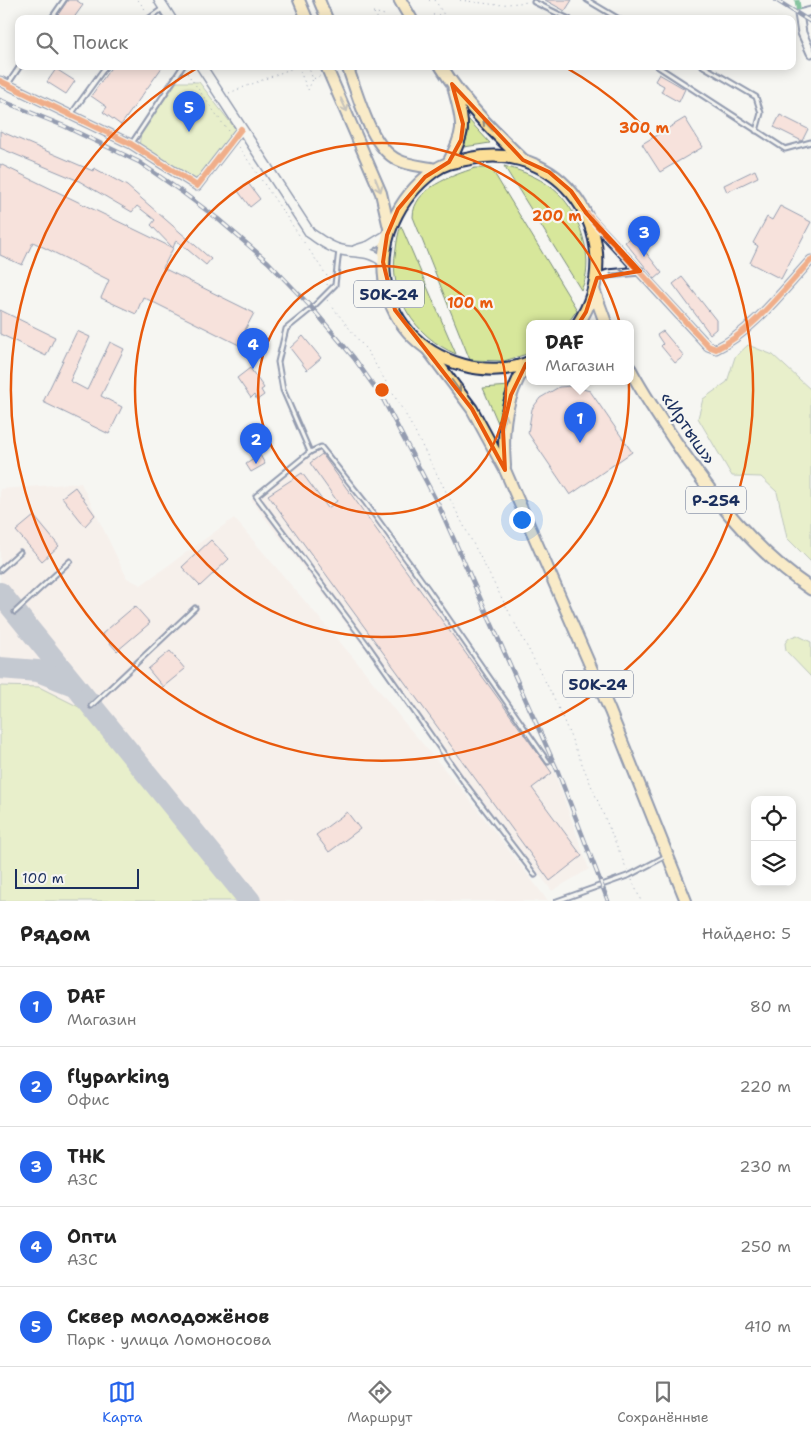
<!DOCTYPE html>
<html lang="ru">
<meta charset="utf-8">
<style>
:root{--surface:#fff;--page:#f2f2f2;--text:#222;--muted:#767676;--line:#e0e0e0;--accent:#2563eb}
body{margin:0;font-family:"Shantell Sans",sans-serif;background:var(--page);color:var(--text)}
.controls{position:absolute;right:15px;bottom:15px;display:grid;overflow:hidden;border-radius:10px;box-shadow:0 2px 12px #0003}
.controls button{width:45px;height:45px;display:grid;place-items:center;padding:0;border:0;border-bottom:1px solid var(--line);background:var(--surface);color:var(--text);font:25px sans-serif}
.scale{position:absolute;left:15px;bottom:12px;width:124px;box-sizing:border-box;padding-left:5px;border:2px solid #1b2f5e;border-top:0;font-size:14px;line-height:18px;white-space:nowrap;color:#1b2f5e;-webkit-text-stroke:4px #f6f6f2;paint-order:stroke}
.you{position:absolute;left:521px;top:519px;width:18px;height:18px;margin:-12px;border:4px solid #fff;border-radius:50%;background:#1a73e8;box-shadow:0 0 0 8px #1a73e833}
.badge{display:grid;place-items:center;width:32px;height:32px;border-radius:50%;background:var(--accent);color:#fff;font-size:16px;font-weight:700}
.pin{position:absolute;translate:-50% -41px;filter:drop-shadow(0 1px 2px #0008)}
.pin::after{content:'';position:absolute;top:26px;width:18px;height:15px;background:inherit;clip-path:polygon(0 0,100% 0,50% 100%)}
.popup{position:absolute;left:526px;top:320px;width:108px;height:65px;box-sizing:border-box;display:grid;place-content:center;border-radius:10px;background:var(--surface);filter:drop-shadow(0 1px 4px #0005);font-size:16px;white-space:nowrap;color:var(--muted)}
.popup b{font-size:19px;color:var(--text)}
.popup::after{content:'';position:absolute;left:50%;top:100%;margin-left:-10px;border:10px solid transparent;border-top-color:var(--surface)}
.list{margin:0;padding:0;list-style:none}
h2{display:flex;justify-content:space-between;align-items:center;height:65px;margin:0;padding:0 20px;font-size:21px}
h2 small{font-size:16px;font-weight:400;color:var(--muted)}
.list li{display:grid;grid-template-columns:32px 1fr auto;gap:15px;align-items:center;box-sizing:border-box;height:80px;padding:0 20px;border-top:1px solid var(--line)}
.list b{display:block;font-size:19px;white-space:nowrap}
.list p{margin:0;font-size:16px;white-space:nowrap;color:var(--muted)}
.list em{font-size:16px;font-style:normal;color:var(--muted)}
.icon{flex:none;width:28px;height:28px;fill:none;stroke:currentColor;stroke-width:2;stroke-linecap:round;stroke-linejoin:round}
.map{position:relative;flex:none;width:811px;height:901px;overflow:hidden}
.search{position:absolute;background:var(--surface);box-shadow:0 2px 12px #0003;left:15px;right:15px;top:15px;height:55px;display:flex;align-items:center;gap:12px;box-sizing:border-box;padding:0 18px;border-radius:10px;color:var(--muted);font-size:19px}
.sheet{height:465px;background:var(--surface)}
nav{display:flex;justify-content:space-around;align-items:center;box-sizing:border-box;height:70px;border-top:1px solid var(--line);background:var(--surface);font-size:14px;color:var(--muted)}
nav a{display:grid;justify-items:center;gap:2px}
nav .on{color:var(--accent)}
.map>svg:first-child{display:block}
.built{fill:#f7e9e3}
.green{fill:#d7e79b;stroke:#798b7c}
.lines{fill:none;stroke-linecap:round;stroke-linejoin:round}
.taxiway{stroke:#8892a8;stroke-width:22}
.building{fill:#f9cac0;stroke:#1b2f5e}
.service-casing{stroke:#1b2f5e;stroke-width:7}
.minor-casing{stroke:#1b2f5e;stroke-width:11}
.tertiary-casing{stroke:#1b2f5e;stroke-width:12}
.primary-casing{stroke:#1b2f5e;stroke-width:14}
.trunk-casing{stroke:#1b2f5e;stroke-width:15}
.path{stroke:#1b2f5e;stroke-width:1;stroke-dasharray:1 4;stroke-linecap:butt}
.service{stroke:#f6f6f2;stroke-width:3}
.minor{stroke:#f6f6f2;stroke-width:7}
.tertiary{stroke:#f6f6f2;stroke-width:9}
.primary{stroke:#fcde96;stroke-width:10}
.trunk{stroke:#fcde96;stroke-width:11}
.rail-casing{stroke:#1b2f5e;stroke-width:4.5}
.rail{stroke:#f6f6f2;stroke-width:2.5;stroke-dasharray:8;stroke-linecap:butt}
.quiet{stroke:#00873e;stroke-width:5;stroke-dasharray:10 5;stroke-linecap:butt}
.cycleway-casing{stroke:#f6f6f2;stroke-width:9}
.cycleway{stroke:#e8590c;stroke-width:6}
.oneway{stroke:#8c867a}
.oneway2{stroke:#8892a8}
.marked{fill:none;stroke:#e8590c;stroke-width:4;stroke-linejoin:round}
.ring{fill:none;stroke:#e8590c;stroke-width:2.5}
.labels{text-anchor:middle;dominant-baseline:central;stroke-width:4.5;stroke-linejoin:round;paint-order:stroke}
.shield{fill:#f6f6f2;stroke:#5d6b8a;stroke-width:1}
.shield-label{font-size:16px;font-weight:bold;fill:#1b2f5e}
.street-label{font-size:18px;fill:#1b2f5e;stroke:#f6f6f2}
.centre{fill:#e8590c;stroke:#f6f6f2;stroke-width:2.5}
.ring-label{font-size:15px;text-anchor:middle;font-weight:bold;fill:#e8590c;stroke:#f6f6f2;stroke-width:4.5;stroke-linejoin:round;paint-order:stroke}
</style>
<div class="map">
<svg width="811" height="901" viewBox="0 0 811 901">
<rect width="100%" height="100%" fill="#f6f6f2"/>
<filter id="ink" filterUnits="userSpaceOnUse"><feTurbulence type="fractalNoise" baseFrequency=".02" numOctaves="2"/><feDisplacementMap in="SourceGraphic" scale="10" xChannelSelector="R" yChannelSelector="G"/><feConvolveMatrix kernelMatrix="1 2 1 2 8 2 1 2 1" color-interpolation-filters="sRGB"/></filter>
<g filter="url(#ink)">
<g class="built">
<polygon points="323,445 428,589 554,771 589,869 552,891 251,500"/>
<polygon points="81,483 127,578 141,585 234,518 362,668 403,721 464,792 548,901 0,901 0,489"/>
</g>
<g class="green">
<polygon points="177,82 199,82 237,131 196,181 139,146 141,133"/>
<polygon points="468,119 490,143 464,147 468,133"/>
<path d="M 504,166 C 549,178 574,198 585,245 C 588,259 588,277 581,290 Z"/>
<path d="M 475,168 L 491,168 L 577,310 L 567,324 L 530,324 L 530,353 L 504,361 L 470,360 L 413,217 C 413,188 452,176 475,168 Z"/>
<path d="M 401,226 L 456,354 C 415,337 387,294 396,249 C 397,241 398,233 401,226 Z"/>
<polygon points="748,345 773,355 811,390 811,562 787,538 777,492 761,477 732,476 698,418 703,399 727,382 735,357"/>
<polygon points="510,386 504,396 498,423 483,388"/>
<polygon points="797,635 811,642 811,677 786,651 785,643 789,638"/>
<polygon points="0,686 39,687 83,709 239,901 0,901"/>
</g>
<g class="lines">
<g class="taxiway">
<polyline points="0,593 250,901"/>
<polyline points="0,668 38,671 71,684"/>
</g>
</g>
<g class="building">
<polygon points="68,0 76,0 83,5 73,19 55,19"/>
<polygon points="545,0 572,0 565,11"/>
<polygon points="112,66 163,66 121,125 103,112 107,107 91,96"/>
<polygon points="56,69 75,81 66,94 47,82"/>
<polygon points="659,74 685,89 679,102 661,92 664,86 655,81"/>
<polygon points="780,115 808,129 802,141 774,127"/>
<polygon points="685,118 703,147 660,172 642,144"/>
<polygon points="0,131 93,171 94,168 127,186 211,259 206,265 176,240 173,248 151,225 155,220 137,206 132,212 79,181 0,148"/>
<polygon points="0,164 173,248 163,268 254,313 245,330 250,333 243,347 143,297 136,314 101,298 109,280 33,242 22,265 0,255"/>
<polygon points="755,170 758,177 727,192 724,185"/>
<polygon points="248,183 260,199 250,207 238,191"/>
<polygon points="780,206 811,222 781,279 750,263 758,246 753,243 767,217 772,220"/>
<polygon points="633,236 662,273 655,279 625,242"/>
<polygon points="682,277 716,320 716,329 710,334 673,284"/>
<polygon points="0,310 55,337 46,356 0,334"/>
<polygon points="77,331 90,337 70,381 87,390 110,342 124,349 101,396 122,407 109,434 43,402"/>
<polygon points="663,331 684,356 675,363 661,346 663,344 657,335"/>
<polygon points="303,336 321,358 307,370 290,348"/>
<polygon points="250,368 264,388 261,390 264,395 257,400 254,395 251,398 237,378"/>
<polygon points="572,386 590,391 632,452 570,495 528,433 532,409 540,398 559,387"/>
<polygon points="322,454 552,773 532,788 582,856 550,881 268,495 302,473 328,508 337,501 310,463"/>
<polygon points="260,455 265,464 251,472 246,464"/>
<polygon points="75,487 95,515 85,526 62,497"/>
<polygon points="34,516 59,546 42,561 16,531"/>
<polygon points="211,540 229,559 200,586 182,567"/>
<polygon points="135,606 150,623 117,651 102,634"/>
<polygon points="170,651 185,669 163,687 148,669"/>
<polygon points="347,812 360,829 329,852 316,835"/>
</g>
<g class="lines">
<defs>
<g id="service">
<polyline points="587,0 619,19"/>
<polyline points="534,2 569,19"/>
<polyline points="51,19 64,0"/>
<polyline points="148,19 162,9"/>
<polyline points="657,66 785,149 811,142"/>
<polyline points="703,66 756,97 761,113 756,131"/>
<polyline points="8,84 20,66"/>
<polyline points="72,113 106,66"/>
<polyline points="132,143 183,66"/>
<polyline points="339,250 335,285 312,308 286,329 278,362 283,390 310,452 256,496 369,647 463,781 535,875"/>
<polyline points="310,452 321,447 365,502 428,589 548,762"/>
<polyline points="0,570 20,552"/>
<polyline points="15,612 70,561"/>
<polyline points="91,706 195,608"/>
<polyline points="557,901 630,875 666,856"/>
</g>
<g id="minor">
<polyline points="811,11 799,14 802,33 811,53"/>
<polyline points="0,81 131,144 197,186 241,129"/>
<path d="M 589,217 L 708,346 L 716,349 C 752,332 784,289 811,260"/>
<polyline points="597,278 608,274 640,271"/>
</g>
<g id="tertiary">
<polyline points="159,0 171,19"/>
<path d="M 201,66 L 310,233 C 319,239 327,246 338,249 C 353,254 370,249 383,262"/>
<polyline points="356,250 369,246 387,235"/>
</g>
<g id="primary">
<polyline points="299,0 307,19"/>
<polyline points="319,0 327,19"/>
<polyline points="326,66 381,193 389,228"/>
<path d="M 347,66 C 358,94 370,147 398,160 C 410,166 424,166 436,169"/>
<polyline points="427,349 472,409 505,470 610,711 686,901"/>
<path d="M 505,466 C 502,425 505,401 526,364"/>
</g>
<g id="trunk">
<polyline points="400,0 411,19"/>
<path d="M 441,66 C 463,102 493,131 523,160"/>
<path d="M 449,162 C 467,128 463,124 454,88"/>
<polyline points="594,291 606,324"/>
<path d="M 530,362 C 510,371 484,371 463,365 C 369,339 358,227 434,171 C 445,162 459,161 473,158 C 568,141 630,245 578,324"/>
<path d="M 630,369 C 643,394 659,417 675,441 C 713,497 754,551 811,589"/>
</g>
</defs>
<use href="#service" class="service-casing"/>
<use href="#minor" class="minor-casing"/>
<use href="#tertiary" class="tertiary-casing"/>
<use href="#primary" class="primary-casing"/>
<use href="#trunk" class="trunk-casing"/>
<g class="path">
<polyline points="138,0 147,12"/>
<polyline points="435,0 444,15"/>
<polyline points="460,0 497,5 529,2"/>
<polyline points="429,1 430,0"/>
<polyline points="373,12 385,15"/>
<polyline points="374,13 378,19"/>
<polyline points="433,15 443,15"/>
<polyline points="308,66 313,79 320,76"/>
<polyline points="298,67 308,90 313,79"/>
<polyline points="187,73 228,131"/>
<polyline points="229,93 298,66"/>
<polyline points="239,147 329,279 327,285"/>
<polyline points="327,300 368,352 407,417 555,700 627,870"/>
<polyline points="632,880 641,901"/>
</g>
<use href="#service" class="service"/>
<use href="#minor" class="minor"/>
<use href="#tertiary" class="tertiary"/>
<use href="#primary" class="primary"/>
<use href="#trunk" class="trunk"/>
<defs>
<g id="rail">
<polyline points="776,0 811,22"/>
<polyline points="0,100 64,126 139,162 182,192 218,219 268,262 312,308 354,358 383,399 438,504 558,772 608,901"/>
</g>
</defs>
<use href="#rail" class="rail-casing"/>
<use href="#rail" class="rail"/>
<polyline class="quiet" points="797,0 799,14"/>
<defs>
<g id="cycleway">
<polyline points="0,81 131,144 197,186 241,129"/>
<path d="M 587,214 L 708,346 L 716,349 C 752,332 784,289 811,260"/>
</g>
</defs>
<use href="#cycleway" class="cycleway-casing"/>
<use href="#cycleway" class="cycleway"/>
</g>
<defs><path id="oneway-shaft" d="M-6 0H5M1.5-3L5.5 0L1.5 3" fill="none" stroke-width="1.6" stroke-linecap="round" stroke-linejoin="round" transform="scale(1.25)"/></defs>
<g class="oneway">
<use href="#oneway-shaft" transform="translate(344 105) rotate(65)"/>
<use href="#oneway-shaft" transform="translate(488 125) rotate(-132)"/>
<use href="#oneway-shaft" transform="translate(378 185) rotate(68)"/>
<use href="#oneway-shaft" transform="translate(456 386) rotate(54)"/>
<use href="#oneway-shaft" transform="translate(504 421) rotate(-79)"/>
</g>
<use class="oneway2" href="#oneway-shaft" transform="translate(618 273) rotate(-5)"/>
</g>
<path d="M0 0H811V901H0ZM 452,84 L 523,160 L 549,172 L 571,191 L 587,214 L 640,271 L 597,278 L 586,312 L 574,331 L 558,346 L 526,364 L 511,395 L 503,429 L 505,470 L 472,409 L 395,310 L 383,262 L 387,235 L 398,209 L 425,177 L 449,162 L 461,140 L 463,124 Z" fill="#f6f6f2" fill-opacity=".55" fill-rule="evenodd"/>
<path class="marked" d="M 452,84 L 523,160 L 549,172 L 571,191 L 587,214 L 640,271 L 597,278 L 586,312 L 574,331 L 558,346 L 526,364 L 511,395 L 503,429 L 505,470 L 472,409 L 395,310 L 383,262 L 387,235 L 398,209 L 425,177 L 449,162 L 461,140 L 463,124 Z"/>
<g class="ring">
<circle cx="382" cy="390" r="124"/>
<circle cx="382" cy="390" r="247"/>
<path d="M565 67A371 371 0 1 1 199 67"/>
</g>
<g class="labels">
<g class="shield">
<rect x="354" y="280.5" width="70" height="27" rx="4"/>
<rect x="686" y="486.5" width="60" height="27" rx="4"/>
<rect x="563" y="670.5" width="70" height="27" rx="4"/>
</g>
<g class="shield-label">
<text x="389" y="294">50К-24</text>
<text x="716" y="500">Р-254</text>
<text x="598" y="684">50К-24</text>
</g>
<g class="street-label">
<text transform="translate(688 428) rotate(56)">«Иртыш»</text>
</g>
</g>
<circle cx="382" cy="390" r="8" class="centre"/>
<g class="ring-label">
<text x="644" y="133">300 m</text>
<text x="557" y="221">200 m</text>
<text x="470" y="308">100 m</text>
</g>
</svg>
<div class="controls">
<button><svg class="icon" aria-label="locate" viewBox="0 0 24 24"><circle cx="12" cy="12" r="6"/><path d="M12 2v4M12 18v4M2 12h4M18 12h4"/></svg></button>
<button><svg class="icon" aria-label="layers" viewBox="0 0 24 24"><path d="M12 4l9 5-9 5-9-5zM3 14l9 5 9-5"/></svg></button>
</div>
<div class="scale">100 m</div>
<div class="you"></div>
<div class="pin badge" style="left:580px;top:443px">1</div>
<div class="popup"><b>DAF</b>Магазин</div>
<div class="pin badge" style="left:256px;top:464px">2</div>
<div class="pin badge" style="left:644px;top:257px">3</div>
<div class="pin badge" style="left:253px;top:369px">4</div>
<div class="pin badge" style="left:189px;top:132px">5</div>
<div class="search"><svg class="icon" aria-label="search" viewBox="0 0 24 24"><circle cx="10" cy="10" r="6"/><path d="M15 15l6 6"/></svg>Поиск</div>
</div>
<section class="sheet">
<h2>Рядом<small>Найдено: 5</small></h2>
<ul class="list">
<li><span class="badge">1</span><div><b>DAF</b><p>Магазин</p></div><em>80 m</em></li>
<li><span class="badge">2</span><div><b>flyparking</b><p>Офис</p></div><em>220 m</em></li>
<li><span class="badge">3</span><div><b>ТНК</b><p>АЗС</p></div><em>230 m</em></li>
<li><span class="badge">4</span><div><b>Опти</b><p>АЗС</p></div><em>250 m</em></li>
<li><span class="badge">5</span><div><b>Сквер молодожёнов</b><p>Парк · улица Ломоносова</p></div><em>410 m</em></li>
</ul>
</section>
<nav>
<a class="on"><svg class="icon" aria-label="map" viewBox="0 0 24 24"><path d="M3 6l6-2 6 2 6-2v14l-6 2-6-2-6 2zM9 4v14M15 6v14"/></svg>Карта</a>
<a><svg class="icon" aria-label="directions" viewBox="0 0 24 24"><path d="M12 3l9 9-9 9-9-9zM9 14v-3h6M13 9l2 2-2 2"/></svg>Маршрут</a>
<a><svg class="icon" aria-label="saved" viewBox="0 0 24 24"><path d="M7 4h10v16l-5-4-5 4z"/></svg>Сохранённые</a>
</nav>
